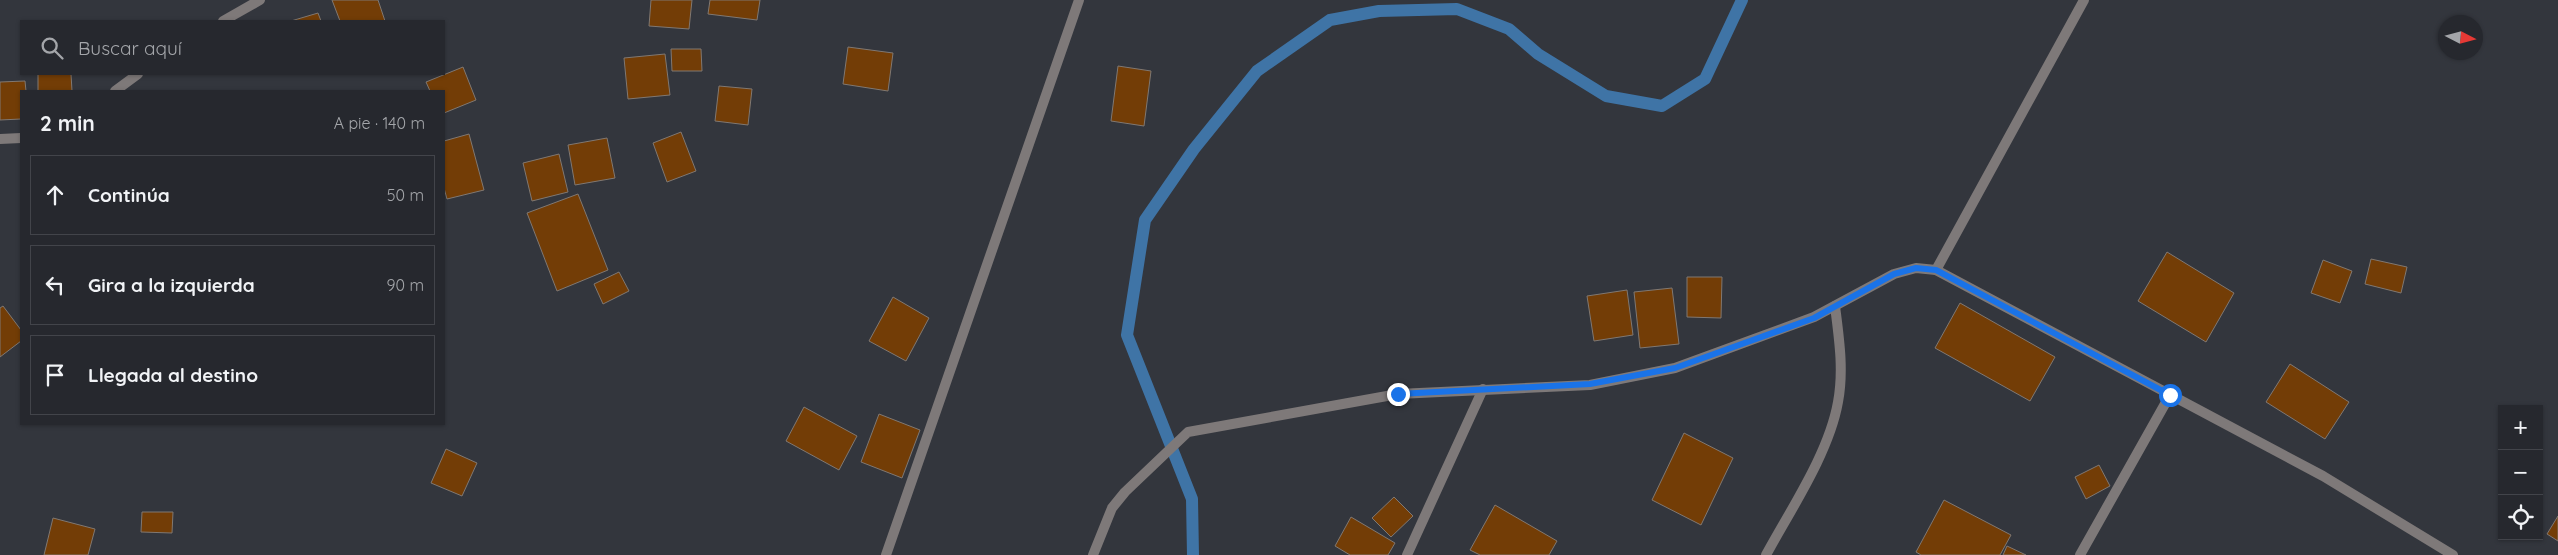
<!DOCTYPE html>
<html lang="es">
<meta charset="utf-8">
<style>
:root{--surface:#26282e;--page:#2e3036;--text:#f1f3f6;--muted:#a4a6aa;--line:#42444a}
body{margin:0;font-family:Quicksand,sans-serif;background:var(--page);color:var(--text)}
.controls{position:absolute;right:15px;bottom:15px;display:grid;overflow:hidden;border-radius:0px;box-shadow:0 1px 4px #0004}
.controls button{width:45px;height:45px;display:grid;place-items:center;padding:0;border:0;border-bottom:1px solid var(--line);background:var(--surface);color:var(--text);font:25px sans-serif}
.compass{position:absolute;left:2438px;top:15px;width:45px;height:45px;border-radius:50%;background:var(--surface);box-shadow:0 1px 4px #0004;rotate:96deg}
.stop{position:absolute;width:15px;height:15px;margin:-11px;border:4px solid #1a73e8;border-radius:50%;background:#fff}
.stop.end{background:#1a73e8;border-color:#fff;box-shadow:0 1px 5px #0008}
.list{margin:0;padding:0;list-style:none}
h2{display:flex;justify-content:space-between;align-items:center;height:65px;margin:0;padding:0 20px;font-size:21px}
h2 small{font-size:16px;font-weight:400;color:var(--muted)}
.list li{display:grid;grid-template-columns:32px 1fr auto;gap:15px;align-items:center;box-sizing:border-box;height:80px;margin:0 10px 10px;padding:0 10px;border:1px solid var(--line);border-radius:0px}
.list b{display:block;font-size:19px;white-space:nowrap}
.list em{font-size:16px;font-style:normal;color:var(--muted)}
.icon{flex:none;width:28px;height:28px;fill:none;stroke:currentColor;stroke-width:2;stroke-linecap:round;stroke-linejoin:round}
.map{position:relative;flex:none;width:2558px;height:555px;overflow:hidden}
.search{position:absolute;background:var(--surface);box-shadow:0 1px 4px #0004;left:20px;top:20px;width:425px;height:55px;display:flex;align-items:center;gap:12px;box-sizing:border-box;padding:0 18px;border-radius:0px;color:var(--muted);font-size:19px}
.panel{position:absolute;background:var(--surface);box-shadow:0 1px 4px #0004;left:20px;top:90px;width:425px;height:335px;border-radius:0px}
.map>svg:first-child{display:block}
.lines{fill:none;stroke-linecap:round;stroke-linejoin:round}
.stream{stroke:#3f74a6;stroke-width:12}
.building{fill:#733d06;stroke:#807872}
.minor{stroke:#7e7979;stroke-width:10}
.route{stroke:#1a73e8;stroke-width:6}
</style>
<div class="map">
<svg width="2558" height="555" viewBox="0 0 2558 555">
<rect width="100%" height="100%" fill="#33363d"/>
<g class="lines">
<polyline class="stream" points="1193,555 1192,499 1127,335 1145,220 1194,149 1257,71 1330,20 1379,11 1457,9 1509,29 1538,54 1606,96 1662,106 1705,79 1742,0"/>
</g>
<g class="building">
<polygon points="332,0 378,0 385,21 340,21"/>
<polygon points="651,0 692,0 689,29 649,26"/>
<polygon points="710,0 760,0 757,20 708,14"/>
<polygon points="318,13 321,21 291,21"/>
<polygon points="848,47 893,53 888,91 843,84"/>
<polygon points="671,49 701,49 702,71 672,71"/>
<polygon points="665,54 670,95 628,99 624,58"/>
<polygon points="1118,66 1151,71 1144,126 1111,121"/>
<polygon points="463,67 476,100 444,113 444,91 430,91 426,82"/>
<polygon points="38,74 71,74 72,91 38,91"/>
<polygon points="25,81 26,91 21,91 21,119 0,120 0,82"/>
<polygon points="719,86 752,89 748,125 715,121"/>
<polygon points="681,132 696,171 667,182 653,143"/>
<polygon points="469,134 484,190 447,199 444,188 444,141"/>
<polygon points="607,138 615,178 575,185 568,145"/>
<polygon points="559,154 568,192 532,201 523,163"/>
<polygon points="578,194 608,270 557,291 527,213"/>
<polygon points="2167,252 2234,293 2206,342 2138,301"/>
<polygon points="2371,259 2407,267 2401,293 2365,284"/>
<polygon points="2323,260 2352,271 2340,303 2311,293"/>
<polygon points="619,272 629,291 603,304 594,284"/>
<polygon points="1687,277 1722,277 1721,318 1687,317"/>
<polygon points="1672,288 1679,344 1640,348 1634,292"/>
<polygon points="1627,290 1633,335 1594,341 1587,296"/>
<polygon points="893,297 929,318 906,361 869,341"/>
<polygon points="1960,303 2055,357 2030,401 1935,348"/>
<polygon points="3,306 21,330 21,341 0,357 0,308"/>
<polygon points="2290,364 2349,402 2325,439 2266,402"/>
<polygon points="804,407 857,436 839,470 786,441"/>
<polygon points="879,414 920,430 902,478 861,462"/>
<polygon points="1684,433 1733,458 1701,525 1652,500"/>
<polygon points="446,449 477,463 462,496 431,483"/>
<polygon points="2099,465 2110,486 2086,499 2075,477"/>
<polygon points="1394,497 1413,516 1391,537 1372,518"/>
<polygon points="1944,500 2011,535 2000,555 1921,555 1916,552"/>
<polygon points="1495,505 1557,541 1549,555 1480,555 1470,550"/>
<polygon points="142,512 173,512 172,533 141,532"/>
<polygon points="2558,516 2558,541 2547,534"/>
<polygon points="1351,517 1395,543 1388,555 1350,555 1335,546"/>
<polygon points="53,518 95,529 88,555 44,555"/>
<polygon points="2007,546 2026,555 2003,555"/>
</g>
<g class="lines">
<g class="minor">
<polyline points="223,21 260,0"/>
<polyline points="115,91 138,74"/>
<polyline points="0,139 21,138"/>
<polyline points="1936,270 2323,476 2453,555"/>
<polyline points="886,555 1079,0"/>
<polyline points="1093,555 1112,508 1125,492 1188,432 1398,394 1590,385 1675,368 1814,317 1894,274 1916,268 1936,270 2084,0"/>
<polyline points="1407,555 1483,389"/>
<path d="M 1766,555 C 1791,509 1829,453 1838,402 C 1844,370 1839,338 1835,306"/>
<polyline points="2080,555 2170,395"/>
</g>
</g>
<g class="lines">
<polyline class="route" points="1398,394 1590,384 1675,368 1814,318 1894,274 1916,268 1936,270 2170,395"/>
</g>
</svg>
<div class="controls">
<button>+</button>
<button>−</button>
<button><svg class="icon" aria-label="locate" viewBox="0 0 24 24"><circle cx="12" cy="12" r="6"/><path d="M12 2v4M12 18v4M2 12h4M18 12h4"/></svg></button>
</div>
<svg class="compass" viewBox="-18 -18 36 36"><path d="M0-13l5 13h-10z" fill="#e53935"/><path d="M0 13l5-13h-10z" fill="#a4a6aa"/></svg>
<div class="stop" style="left:2170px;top:395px"></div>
<div class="stop end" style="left:1398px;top:394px"></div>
<div class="search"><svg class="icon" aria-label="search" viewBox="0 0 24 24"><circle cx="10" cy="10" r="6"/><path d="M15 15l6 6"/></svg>Buscar aquí</div>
<section class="panel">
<h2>2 min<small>A pie · 140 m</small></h2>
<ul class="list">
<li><svg class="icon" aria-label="ahead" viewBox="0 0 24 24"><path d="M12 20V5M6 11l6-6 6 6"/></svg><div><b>Continúa</b></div><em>50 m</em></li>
<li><svg class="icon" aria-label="left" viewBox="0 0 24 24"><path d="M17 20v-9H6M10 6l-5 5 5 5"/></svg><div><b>Gira a la izquierda</b></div><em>90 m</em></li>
<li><svg class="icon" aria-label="arrive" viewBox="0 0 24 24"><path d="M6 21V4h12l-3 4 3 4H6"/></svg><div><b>Llegada al destino</b></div></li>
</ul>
</section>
</div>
